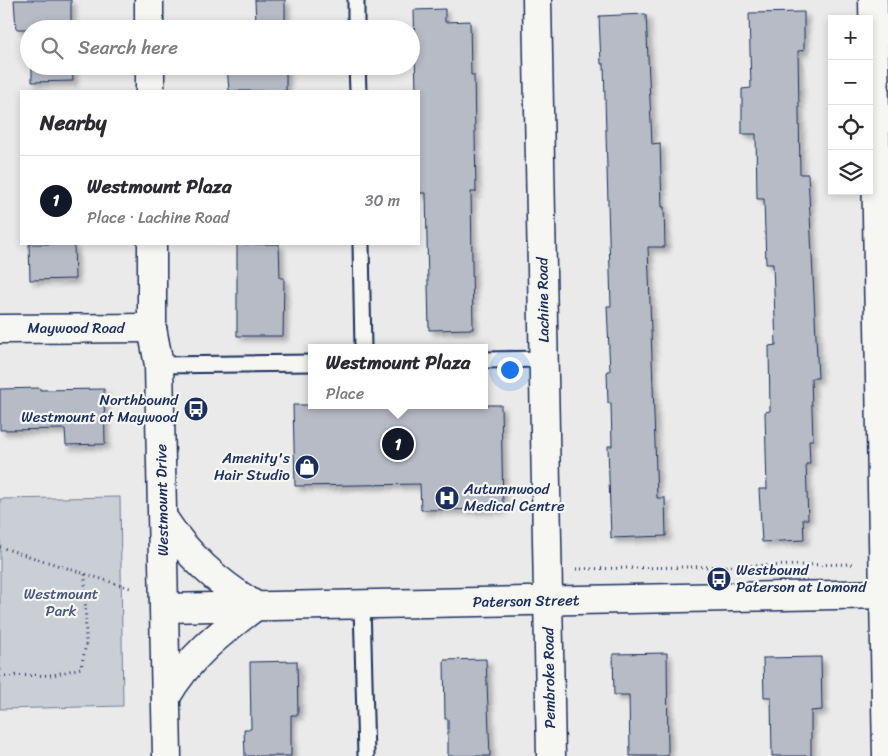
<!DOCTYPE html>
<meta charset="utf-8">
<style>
:root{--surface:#fff;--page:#f2f2f3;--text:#2b2b33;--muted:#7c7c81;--line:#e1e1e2;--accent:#111827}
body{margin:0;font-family:Sriracha,sans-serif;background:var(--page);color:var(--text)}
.controls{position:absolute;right:15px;top:15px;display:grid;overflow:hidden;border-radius:0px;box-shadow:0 2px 8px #0003}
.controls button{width:45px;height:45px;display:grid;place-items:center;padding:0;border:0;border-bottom:1px solid var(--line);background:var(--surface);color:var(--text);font:25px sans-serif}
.you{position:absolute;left:509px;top:369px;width:18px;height:18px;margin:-12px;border:4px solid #fff;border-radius:50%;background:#1a73e8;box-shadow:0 0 0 8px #1a73e833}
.badge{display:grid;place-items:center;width:32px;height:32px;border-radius:50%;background:var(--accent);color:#fff;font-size:16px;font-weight:700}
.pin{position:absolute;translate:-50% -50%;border:2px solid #fff;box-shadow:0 1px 5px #0006}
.popup{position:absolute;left:308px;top:344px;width:180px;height:65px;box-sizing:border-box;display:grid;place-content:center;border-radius:0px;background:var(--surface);filter:drop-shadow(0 1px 4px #0005);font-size:16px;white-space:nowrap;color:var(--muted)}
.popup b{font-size:19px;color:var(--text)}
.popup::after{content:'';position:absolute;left:50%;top:100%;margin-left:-10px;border:10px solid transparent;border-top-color:var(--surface)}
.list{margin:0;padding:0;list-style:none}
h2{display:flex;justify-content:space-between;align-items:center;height:65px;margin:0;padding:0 20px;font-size:21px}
h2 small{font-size:16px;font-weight:400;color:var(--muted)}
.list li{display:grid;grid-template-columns:32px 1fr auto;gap:15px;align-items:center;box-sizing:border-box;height:90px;padding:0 20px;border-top:1px solid var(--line)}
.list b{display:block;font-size:19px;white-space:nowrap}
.list p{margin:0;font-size:16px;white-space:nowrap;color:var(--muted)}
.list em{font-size:16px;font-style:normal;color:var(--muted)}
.icon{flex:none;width:28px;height:28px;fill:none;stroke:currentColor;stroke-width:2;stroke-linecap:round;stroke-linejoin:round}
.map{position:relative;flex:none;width:888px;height:756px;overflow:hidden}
.search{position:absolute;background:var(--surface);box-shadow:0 2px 8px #0003;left:20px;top:20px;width:400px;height:55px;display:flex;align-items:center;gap:12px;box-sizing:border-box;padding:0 18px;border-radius:28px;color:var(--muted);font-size:19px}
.panel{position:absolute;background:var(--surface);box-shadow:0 2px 8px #0003;left:20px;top:90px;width:400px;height:155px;border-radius:0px}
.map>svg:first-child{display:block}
.green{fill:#caced5;stroke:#727e9a}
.building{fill:#b6bbc6;stroke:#1b2f5e;filter:url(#shadow)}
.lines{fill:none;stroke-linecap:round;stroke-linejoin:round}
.service-casing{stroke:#1b2f5e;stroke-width:19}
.minor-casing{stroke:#1b2f5e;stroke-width:31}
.tertiary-casing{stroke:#1b2f5e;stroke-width:31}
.path{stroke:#1b2f5e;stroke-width:3;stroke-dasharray:1 4;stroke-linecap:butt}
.service{stroke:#f6f6f2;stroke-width:15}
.minor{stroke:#f6f6f2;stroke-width:28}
.tertiary{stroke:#f6f6f2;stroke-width:28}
.labels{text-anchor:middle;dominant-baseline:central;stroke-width:4.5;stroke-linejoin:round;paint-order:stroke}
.street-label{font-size:15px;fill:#1b2f5e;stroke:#f6f6f2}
.poi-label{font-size:15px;fill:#1b2f5e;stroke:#f6f6f2;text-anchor:end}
.park-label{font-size:15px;fill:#47577c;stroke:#f6f6f2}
</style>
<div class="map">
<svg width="888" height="756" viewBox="0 0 888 756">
<defs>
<filter id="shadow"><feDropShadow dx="4.5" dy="4.5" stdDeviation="2.5" flood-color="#0004"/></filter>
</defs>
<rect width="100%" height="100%" fill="#e9eae9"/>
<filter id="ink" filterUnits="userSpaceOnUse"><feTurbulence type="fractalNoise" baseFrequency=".02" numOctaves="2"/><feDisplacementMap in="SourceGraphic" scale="10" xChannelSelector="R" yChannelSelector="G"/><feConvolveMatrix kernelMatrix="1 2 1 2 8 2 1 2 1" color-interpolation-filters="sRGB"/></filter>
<g filter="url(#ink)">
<polygon class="green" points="120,497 123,706 0,709 0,499"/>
<g class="building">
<polygon points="14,0 71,0 71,29 16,29"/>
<polygon points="255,0 285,0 285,29 227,29 227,24 256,23"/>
<polygon points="445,9 445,22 470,21 471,75 474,75 476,192 471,192 473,329 429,330 426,193 419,193 419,91 416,91 414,10"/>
<polygon points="804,12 804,50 798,51 800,174 808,174 818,378 811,378 813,440 809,440 810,464 806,464 808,519 803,519 804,540 762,542 759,489 767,489 765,412 770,411 769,346 776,345 773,264 766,264 764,199 757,199 756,134 742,134 742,89 751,88 749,13"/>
<polygon points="646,14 652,144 660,143 662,207 664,207 665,247 648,247 657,498 665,498 666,536 611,538 608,446 612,446 611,403 608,403 607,371 610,371 607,306 611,306 604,64 601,64 599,16"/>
<polygon points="32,66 72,66 73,81 32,82"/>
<polygon points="227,66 286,66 286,91 229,91"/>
<polygon points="29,244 74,244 75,279 30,280"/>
<polygon points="237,244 279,244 280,278 284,278 283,336 237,336"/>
<polygon points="40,388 40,390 104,389 105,444 66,445 65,429 0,430 0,389"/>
<polygon points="293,405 501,405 503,509 421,510 420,484 295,486"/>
<polygon points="667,653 668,756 630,756 629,695 614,695 613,654"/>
<polygon points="821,657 822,710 811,711 811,756 772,756 771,697 764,697 763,658"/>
<polygon points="486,659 490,756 448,756 448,719 445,719 444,660"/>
<polygon points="297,661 298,715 291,715 291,756 245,756 244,729 251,729 250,662"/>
</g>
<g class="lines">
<defs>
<g id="service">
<polyline points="356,0 356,29"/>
<polyline points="357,66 358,91"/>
<polyline points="361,244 363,348"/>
<polyline points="484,360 544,359"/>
<polyline points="159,365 312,363"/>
<polyline points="362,605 366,756"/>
</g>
<g id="minor">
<polyline points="537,0 551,756"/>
<polyline points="873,0 887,756"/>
<polyline points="0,329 152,328"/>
<polyline points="165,608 888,594"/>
</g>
<g id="tertiary">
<polyline points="149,0 149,29"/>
<polyline points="150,66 150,91"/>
<polyline points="152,244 152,328 159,365 167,756"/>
<path d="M 163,518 C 188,556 217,582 256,606 C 221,632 187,659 166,697"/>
</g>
</defs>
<use href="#service" class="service-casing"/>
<use href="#minor" class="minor-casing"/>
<use href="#tertiary" class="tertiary-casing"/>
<g class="path">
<polyline points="0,547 130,588"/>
<polyline points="576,569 855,564"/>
<polyline points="0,676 53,675 81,668 86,644 85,574"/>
</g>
<use href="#service" class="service"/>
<use href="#minor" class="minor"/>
<use href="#tertiary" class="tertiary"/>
</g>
</g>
<defs>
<symbol id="bus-disc" viewBox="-11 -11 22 22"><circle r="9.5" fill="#1b2f5e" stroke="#f6f6f2"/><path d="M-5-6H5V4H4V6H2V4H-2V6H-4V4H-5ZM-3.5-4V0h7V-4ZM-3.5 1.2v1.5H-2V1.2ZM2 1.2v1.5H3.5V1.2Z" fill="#fff"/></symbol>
<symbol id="shop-disc" viewBox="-11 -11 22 22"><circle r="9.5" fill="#1b2f5e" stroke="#f6f6f2"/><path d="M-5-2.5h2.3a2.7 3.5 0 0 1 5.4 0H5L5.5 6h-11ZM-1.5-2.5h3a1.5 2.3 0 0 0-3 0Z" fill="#fff"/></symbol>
<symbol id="hospital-disc" viewBox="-11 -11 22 22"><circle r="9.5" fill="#1b2f5e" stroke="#f6f6f2"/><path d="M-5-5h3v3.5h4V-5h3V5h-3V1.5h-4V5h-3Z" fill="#fff"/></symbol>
</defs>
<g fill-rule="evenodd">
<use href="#bus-disc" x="182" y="395" width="28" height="28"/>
<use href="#shop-disc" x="293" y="453" width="28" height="28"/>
<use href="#hospital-disc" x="433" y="484" width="28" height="28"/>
<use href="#bus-disc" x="705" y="565" width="28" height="28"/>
</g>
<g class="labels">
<g class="street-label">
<text transform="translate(543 300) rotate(-91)">Lachine Road</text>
<text x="76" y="328">Maywood Road</text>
<text transform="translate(162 500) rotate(-91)">Westmount Drive</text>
<text transform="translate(526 601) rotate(-1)">Paterson Street</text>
<text transform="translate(549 678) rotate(-91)">Pembroke Road</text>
</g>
<g class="poi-label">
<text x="178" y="400">Northbound<tspan x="178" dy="17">Westmount at Maywood</tspan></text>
<text x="290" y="458">Amenity's<tspan x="290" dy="17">Hair Studio</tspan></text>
<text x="464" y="489" text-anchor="start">Autumnwood<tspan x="464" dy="17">Medical Centre</tspan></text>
<text x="736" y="570" text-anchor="start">Westbound<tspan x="736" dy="17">Paterson at Lomond</tspan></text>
</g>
<g class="park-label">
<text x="61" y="594">Westmount<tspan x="61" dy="17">Park</tspan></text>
</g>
</g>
</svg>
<div class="controls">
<button>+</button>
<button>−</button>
<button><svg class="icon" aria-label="locate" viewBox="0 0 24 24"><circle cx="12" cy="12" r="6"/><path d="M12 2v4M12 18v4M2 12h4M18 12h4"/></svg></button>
<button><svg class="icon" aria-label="layers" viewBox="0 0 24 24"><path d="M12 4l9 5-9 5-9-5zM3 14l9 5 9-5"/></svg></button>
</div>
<div class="you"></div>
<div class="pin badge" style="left:398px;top:444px">1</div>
<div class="popup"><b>Westmount Plaza</b>Place</div>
<div class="search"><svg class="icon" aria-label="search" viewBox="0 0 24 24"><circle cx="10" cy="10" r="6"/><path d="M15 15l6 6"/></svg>Search here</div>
<section class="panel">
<h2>Nearby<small></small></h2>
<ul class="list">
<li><span class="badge">1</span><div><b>Westmount Plaza</b><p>Place · Lachine Road</p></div><em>30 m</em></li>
</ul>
</section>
</div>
